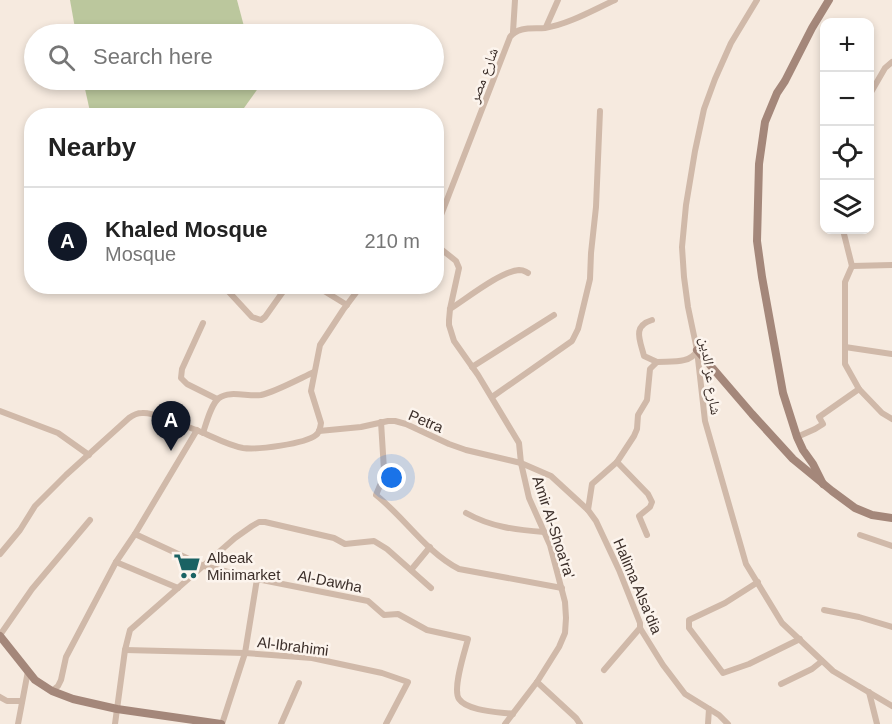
<!DOCTYPE html>
<meta charset="utf-8">
<style>
:root{--surface:#fff;--page:#f6f6f6;--text:#222;--muted:#767676;--line:#e0e0e0;--accent:#111827}
body{margin:0;font-family:Helvetica,"Noto Naskh Arabic",sans-serif;background:var(--page);color:var(--text)}
.controls{position:absolute;right:18px;top:18px;display:grid;overflow:hidden;border-radius:12px;box-shadow:0 3px 9px #0003}
.controls button{width:54px;height:54px;display:grid;place-items:center;padding:0;border:0;border-bottom:2px solid var(--line);background:var(--surface);color:var(--text);font:30px sans-serif}
.you{position:absolute;left:392px;top:478px;width:21px;height:21px;margin:-15px;border:4px solid #fff;border-radius:50%;background:#1a73e8;box-shadow:0 0 0 9px #1a73e833}
.badge{display:grid;place-items:center;width:39px;height:39px;border-radius:50%;background:var(--accent);color:#fff;font-size:20px;font-weight:700}
.pin{position:absolute;translate:-50% -50px;filter:drop-shadow(0 2px 3px #0008)}
.pin::after{content:'';position:absolute;top:32px;width:21px;height:18px;background:inherit;clip-path:polygon(0 0,100% 0,50% 100%)}
.list{margin:0;padding:0;list-style:none}
h2{display:flex;justify-content:space-between;align-items:center;height:78px;margin:0;padding:0 24px;font-size:26px}
h2 small{font-size:20px;font-weight:400;color:var(--muted)}
.list li{display:grid;grid-template-columns:39px 1fr auto;gap:18px;align-items:center;box-sizing:border-box;height:108px;padding:0 24px;border-top:2px solid var(--line)}
.list b{display:block;font-size:22px;white-space:nowrap}
.list p{margin:0;font-size:20px;white-space:nowrap;color:var(--muted)}
.list em{font-size:20px;font-style:normal;color:var(--muted)}
.icon{flex:none;width:33px;height:33px;fill:none;stroke:currentColor;stroke-width:2;stroke-linecap:round;stroke-linejoin:round}
.map{position:relative;flex:none;width:892px;height:724px;overflow:hidden}
.search{position:absolute;background:var(--surface);box-shadow:0 3px 9px #0003;left:24px;top:24px;width:420px;height:66px;display:flex;align-items:center;gap:15px;box-sizing:border-box;padding:0 21px;border-radius:33px;color:var(--muted);font-size:22px}
.panel{position:absolute;background:var(--surface);box-shadow:0 3px 9px #0003;left:24px;top:108px;width:420px;height:186px;border-radius:24px}
.map>svg:first-child{display:block}
.green{fill:#bbc79d}
.lines{fill:none;stroke-linecap:round;stroke-linejoin:round}
.street{stroke:#d0b9a9;stroke-width:6}
.secondary{stroke:#a4877a;stroke-width:8}
.labels{text-anchor:middle;dominant-baseline:central;stroke-width:5;stroke-linejoin:round;paint-order:stroke}
.street-label{font-size:15px;fill:#3c2f2a;stroke:#fcf4ed}
.poi-label{font-size:15px;fill:#3c2f2a;stroke:#fcf4ed;text-anchor:start}
</style>
<div class="map">
<svg width="892" height="724" viewBox="0 0 892 724">
<rect width="100%" height="100%" fill="#f6eadf"/>
<g class="green">
<polygon points="70,0 237,0 246,34 76,34"/>
<polygon points="83,80 257,80 259,87 239,115 91,116"/>
</g>
<g class="lines">
<g class="street">
<polyline points="757,0 731,43 715,79 704,109 695,151 686,205 682,247 684,277 688,307 697,350 705,421 746,564 782,623 833,671 892,706"/>
<polyline points="546,27 558,0"/>
<polyline points="513,32 515,0"/>
<polyline points="870,94 885,68 892,62"/>
<path d="M 436,228 L 510,37 C 518,26 533,29 545,28 C 569,24 593,10 615,0"/>
<polyline points="843,230 852,266"/>
<polyline points="436,245 456,261 459,268 450,309 449,320 449,325 454,341 478,375 519,443 521,463 529,498 550,545 565,602 566,618 565,633 559,647 537,682 505,724"/>
<polyline points="852,266 845,282 845,364 859,389 882,413 892,419"/>
<polyline points="852,266 892,265"/>
<polyline points="316,286 347,305"/>
<polyline points="228,291 252,317 261,320 265,317 287,286"/>
<path d="M 450,309 C 466,299 501,271 519,270 C 524,270 524,271 528,273"/>
<path d="M 652,320 C 632,326 640,340 644,356 L 657,362"/>
<polyline points="203,323 182,369 181,378 187,384 217,399"/>
<polyline points="845,347 892,354"/>
<polyline points="472,367 554,315"/>
<polyline points="492,397 572,341 578,329 590,279 591,253 596,207 600,111"/>
<polyline points="0,411 58,433 89,455"/>
<path d="M 381,422 L 384,470 L 381,483 L 376,495 C 405,518 426,552 459,569 L 562,588"/>
<polyline points="319,431 361,427 388,421 395,421 406,424 449,444 466,450 521,463 551,476 588,510 596,521 619,570 640,623 640,628 663,665 685,694 719,715 728,724"/>
<path d="M 203,433 C 206,424 211,404 219,398 C 230,390 248,397 261,395 C 275,392 299,379 314,372"/>
<polyline points="797,437 815,429 823,424 819,417 859,389"/>
<polyline points="617,462 648,494 652,502 650,507 639,516 647,535"/>
<path d="M 588,510 L 592,484 L 617,462 L 634,436 L 637,429 L 638,415 L 647,400 L 650,369 L 657,362 C 671,361 690,364 697,351"/>
<path d="M 466,513 C 491,527 516,530 544,532"/>
<path d="M 135,534 L 204,566 L 257,579 L 368,601 L 384,615 L 398,614 L 427,630 L 468,639 C 465,651 452,689 459,699 C 467,711 499,712 513,714"/>
<polyline points="860,535 892,546"/>
<path d="M 0,554 L 20,530 L 35,506 L 66,475 L 129,418 C 133,415 137,413 142,413 C 151,412 160,417 169,420 C 182,425 195,429 208,435 C 219,440 231,446 243,448 C 257,450 305,444 316,435 C 320,432 320,428 321,423 L 311,391 L 320,345 L 343,310 L 361,286"/>
<polyline points="116,562 178,588"/>
<polyline points="411,570 430,547"/>
<polyline points="758,582 725,603 689,620 689,628 723,673 749,664 800,639"/>
<polyline points="824,610 859,617 892,627"/>
<polyline points="0,635 32,589 90,520"/>
<polyline points="125,650 245,653 312,658 382,673 408,682 386,724"/>
<polyline points="604,670 640,628"/>
<polyline points="537,682 576,718 580,724"/>
<polyline points="781,684 812,669 822,661"/>
<polyline points="52,691 58,686 61,680 66,657 116,562 135,534 197,430"/>
<polyline points="869,692 877,724"/>
<polyline points="0,697 7,701 22,701"/>
<polyline points="18,724 28,671"/>
<polyline points="115,724 125,650 130,630 235,538 252,526 259,522 265,522 334,538 345,544 374,541 387,549 431,588"/>
<polyline points="222,724 245,653 257,579"/>
<polyline points="281,724 299,683"/>
<polyline points="708,724 709,709"/>
</g>
<g class="secondary">
<polyline points="697,350 752,414 793,459 832,491 855,508 872,515 892,518"/>
<polyline points="823,484 813,464 803,450 797,437 783,393 762,277 757,241 759,164 765,122 777,93 785,81 812,28 829,0"/>
<polyline points="0,636 35,680 52,691 73,699 117,709 221,724"/>
</g>
</g>
<defs>
<symbol id="supermarket-bare" viewBox="-9 -9 18 18"><path d="M-6-5.5h2.5l.6 2H6L4.5 2H-2.5L-4.4-4H-6ZM-1.5 3.2a1.3 1.3 0 1 0 .1 0ZM3 3.2a1.3 1.3 0 1 0 .1 0Z" fill="#1a6263" stroke="#fcf4ed" stroke-width="2.5" paint-order="stroke"/></symbol>
</defs>
<g fill-rule="evenodd">
<use href="#supermarket-bare" x="168" y="547" width="38" height="38"/>
</g>
<g class="labels">
<g class="street-label">
<text transform="translate(483 75) rotate(-69)">شارع مصر</text>
<text transform="translate(711 376) rotate(82)">شارع عز الدين</text>
<text transform="translate(426 421) rotate(23)">Petra</text>
<text transform="translate(554 527) rotate(72)">Amir Al-Shoa'ra'</text>
<text transform="translate(330 581) rotate(11)">Al-Dawha</text>
<text transform="translate(638 586) rotate(67)">Halima Alsa'dia</text>
<text transform="translate(293 646) rotate(7)">Al-Ibrahimi</text>
</g>
<g class="poi-label">
<text x="207" y="557">Albeak<tspan x="207" dy="17">Minimarket</tspan></text>
</g>
</g>
</svg>
<div class="controls">
<button>+</button>
<button>−</button>
<button><svg class="icon" aria-label="locate" viewBox="0 0 24 24"><circle cx="12" cy="12" r="6"/><path d="M12 2v4M12 18v4M2 12h4M18 12h4"/></svg></button>
<button><svg class="icon" aria-label="layers" viewBox="0 0 24 24"><path d="M12 4l9 5-9 5-9-5zM3 14l9 5 9-5"/></svg></button>
</div>
<div class="you"></div>
<div class="pin badge" style="left:171px;top:451px">A</div>
<div class="search"><svg class="icon" aria-label="search" viewBox="0 0 24 24"><circle cx="10" cy="10" r="6"/><path d="M15 15l6 6"/></svg>Search here</div>
<section class="panel">
<h2>Nearby<small></small></h2>
<ul class="list">
<li><span class="badge">A</span><div><b>Khaled Mosque</b><p>Mosque</p></div><em>210 m</em></li>
</ul>
</section>
</div>
